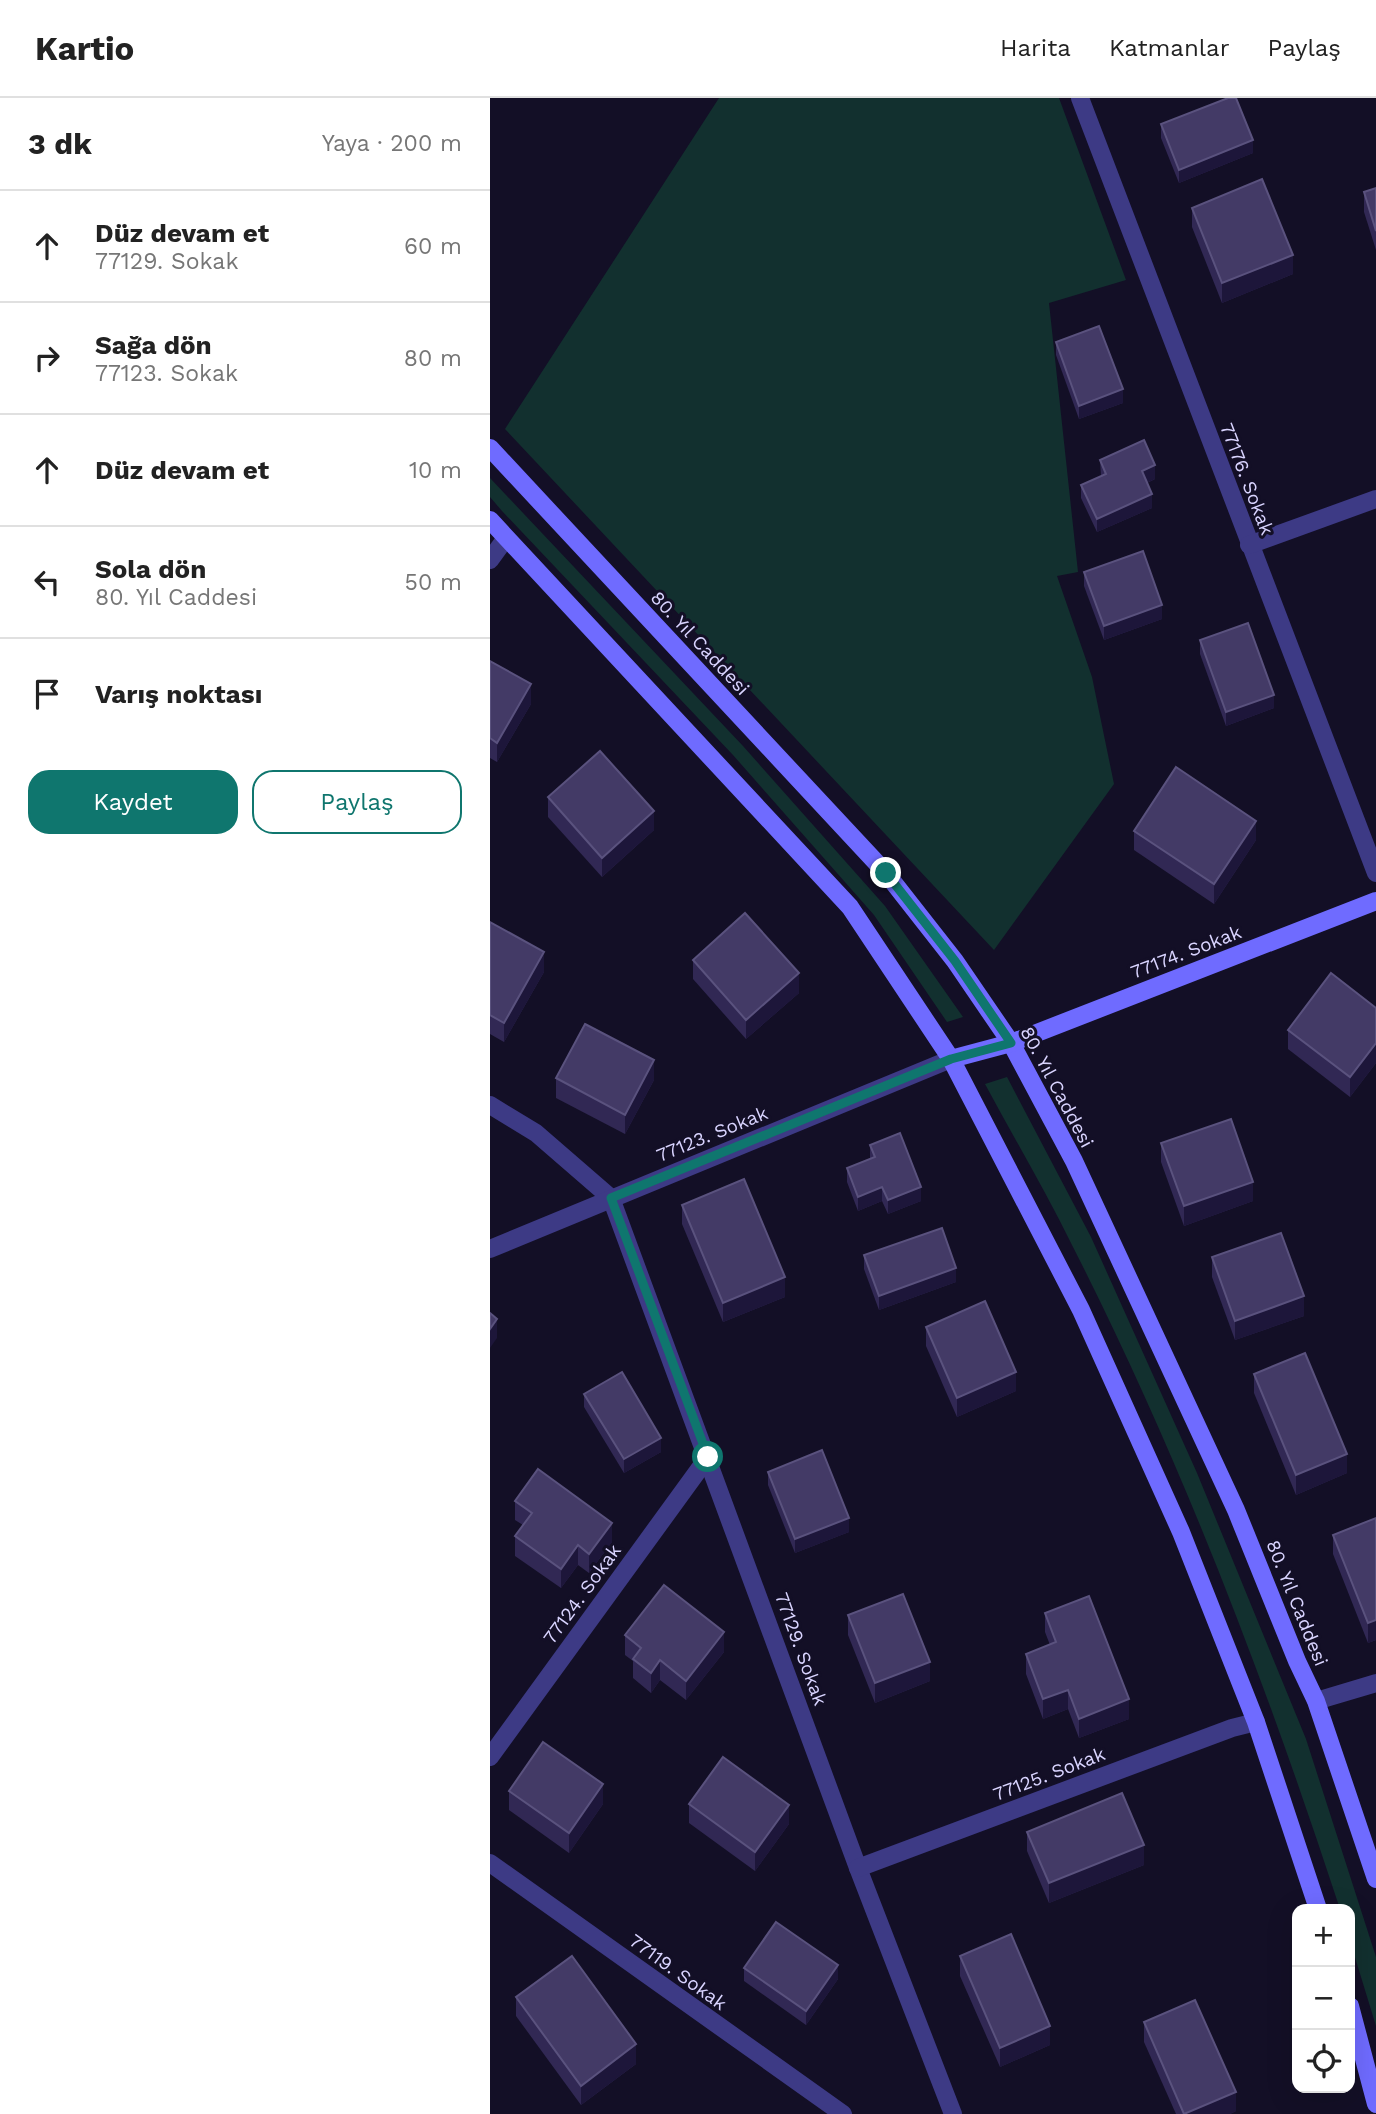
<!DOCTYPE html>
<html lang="tr">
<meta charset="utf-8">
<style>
:root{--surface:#fff;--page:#f2f2f2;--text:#222;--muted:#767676;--line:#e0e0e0;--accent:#0f766e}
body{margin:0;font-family:"Work Sans",sans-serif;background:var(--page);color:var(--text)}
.controls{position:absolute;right:21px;bottom:21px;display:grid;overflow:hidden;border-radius:14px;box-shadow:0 7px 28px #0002}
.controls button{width:63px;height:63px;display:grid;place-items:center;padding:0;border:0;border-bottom:2px solid var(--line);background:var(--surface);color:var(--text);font:35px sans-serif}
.stop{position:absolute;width:21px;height:21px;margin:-16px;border:5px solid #0f766e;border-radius:50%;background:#fff}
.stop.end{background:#0f766e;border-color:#fff;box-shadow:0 2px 7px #0008}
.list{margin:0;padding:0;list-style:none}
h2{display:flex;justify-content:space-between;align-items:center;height:91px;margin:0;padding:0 28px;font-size:30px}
h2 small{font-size:23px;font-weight:400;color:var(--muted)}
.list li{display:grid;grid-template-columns:46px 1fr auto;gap:21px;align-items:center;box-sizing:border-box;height:112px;padding:0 28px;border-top:2px solid var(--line)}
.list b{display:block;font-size:26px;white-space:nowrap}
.list p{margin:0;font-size:23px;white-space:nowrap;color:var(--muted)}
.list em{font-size:23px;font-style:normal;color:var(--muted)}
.actions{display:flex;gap:14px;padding:21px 28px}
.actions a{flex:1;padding:16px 0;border:2px solid var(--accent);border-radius:21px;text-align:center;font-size:24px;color:var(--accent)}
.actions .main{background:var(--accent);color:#fff}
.icon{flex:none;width:38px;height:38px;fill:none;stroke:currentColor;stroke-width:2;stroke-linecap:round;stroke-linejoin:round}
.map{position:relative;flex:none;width:886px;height:2016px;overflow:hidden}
header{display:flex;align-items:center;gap:42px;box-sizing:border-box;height:98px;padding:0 35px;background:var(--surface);border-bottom:2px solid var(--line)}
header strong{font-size:33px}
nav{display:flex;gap:38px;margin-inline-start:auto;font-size:24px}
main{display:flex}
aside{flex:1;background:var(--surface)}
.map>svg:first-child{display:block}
.green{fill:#12302f}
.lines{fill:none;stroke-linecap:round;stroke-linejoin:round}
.minor{stroke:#3d3a85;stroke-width:18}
.secondary{stroke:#6f6bff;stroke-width:18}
.wall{fill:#312854}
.shaded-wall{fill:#1d163a}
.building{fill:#433a66;stroke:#5a527e;stroke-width:2}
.route{stroke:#0f766e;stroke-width:9}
.labels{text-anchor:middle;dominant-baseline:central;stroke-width:6;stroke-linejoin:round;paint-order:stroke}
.street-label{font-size:19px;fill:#d9d4ff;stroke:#130f26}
</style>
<header>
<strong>Kartio</strong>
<nav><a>Harita</a><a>Katmanlar</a><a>Paylaş</a></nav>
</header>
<main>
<aside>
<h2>3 dk<small>Yaya · 200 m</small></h2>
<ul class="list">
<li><svg class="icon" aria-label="ahead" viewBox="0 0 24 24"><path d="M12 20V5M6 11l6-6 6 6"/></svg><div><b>Düz devam et</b><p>77129. Sokak</p></div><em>60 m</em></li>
<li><svg class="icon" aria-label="right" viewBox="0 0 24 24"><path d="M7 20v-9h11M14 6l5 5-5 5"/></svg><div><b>Sağa dön</b><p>77123. Sokak</p></div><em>80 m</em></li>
<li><svg class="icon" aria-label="ahead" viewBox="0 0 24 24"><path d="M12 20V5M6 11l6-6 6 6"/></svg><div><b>Düz devam et</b></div><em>10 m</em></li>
<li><svg class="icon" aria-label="left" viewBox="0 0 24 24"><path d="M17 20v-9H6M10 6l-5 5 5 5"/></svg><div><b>Sola dön</b><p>80. Yıl Caddesi</p></div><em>50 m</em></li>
<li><svg class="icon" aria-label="arrive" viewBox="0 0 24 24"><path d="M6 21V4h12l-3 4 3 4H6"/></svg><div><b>Varış noktası</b></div></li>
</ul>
<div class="actions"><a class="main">Kaydet</a><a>Paylaş</a></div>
</aside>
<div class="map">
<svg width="886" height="2016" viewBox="0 0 886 2016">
<rect width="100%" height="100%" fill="#130f26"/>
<g class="green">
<polygon points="229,0 569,0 636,182 559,205 588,474 567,478 602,579 624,686 504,852 15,331"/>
<polygon points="0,380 253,648 395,808 473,919 457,924 384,817 243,657 12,413 0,399"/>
<path d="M 517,979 L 601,1139 L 707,1375 L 816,1641 L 886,1859 L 886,1928 L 860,1843 L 860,1811 L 850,1811 C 776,1585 691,1361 583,1149 C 556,1094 524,1040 495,986 Z"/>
</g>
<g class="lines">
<g class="minor">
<polyline points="590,0 886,775"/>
<polyline points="759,447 886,401"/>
<polyline points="0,462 16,440"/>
<polyline points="0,1007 46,1035 121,1100 368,1770 463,2016"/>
<polyline points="0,1151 461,961"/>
<polyline points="826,1603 886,1585"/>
<polyline points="0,1659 218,1359"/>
<polyline points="0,1765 353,2016"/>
<polyline points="368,1770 742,1630 766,1624"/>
</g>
<g class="secondary">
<polyline points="0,350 396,775 465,863 521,945 584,1063 746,1412 807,1563 826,1603 886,1781"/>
<polyline points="0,422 360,809 461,961 591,1212 691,1434 766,1624 828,1811"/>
<polyline points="461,961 521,945 886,803"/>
<polyline points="860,1908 886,2006"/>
</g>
</g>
<g class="wall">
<polygon points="671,26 763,55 689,85 671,40"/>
<polygon points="886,90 886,152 874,114 874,94"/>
<polygon points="702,110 803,176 732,205 702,129"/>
<polygon points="566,244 633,305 589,321 566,257"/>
<polygon points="610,362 665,381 657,385 662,410 607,434 591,400 591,387 611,378"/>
<polygon points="594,474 672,521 614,542 594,488"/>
<polygon points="710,542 784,610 736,628 710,556"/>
<polygon points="0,563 41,606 7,664 0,660"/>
<polygon points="58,699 164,732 112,779 58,719"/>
<polygon points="644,733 766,742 724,806 644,752"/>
<polygon points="0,824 54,874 14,944 0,936"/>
<polygon points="203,862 309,895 256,941 203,881"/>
<polygon points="886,910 886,965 860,999 798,951 798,932"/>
<polygon points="66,980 164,982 135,1036 66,1000"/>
<polygon points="671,1045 763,1103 694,1128 671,1064"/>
<polygon points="380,1047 431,1103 398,1116 392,1103 368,1113 357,1084 357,1070 380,1061"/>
<polygon points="192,1107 295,1199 233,1224 192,1126"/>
<polygon points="374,1157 466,1184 389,1212 374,1171"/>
<polygon points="722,1159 814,1218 745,1242 722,1179"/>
<polygon points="436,1229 526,1293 467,1319 436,1248"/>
<polygon points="764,1276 857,1375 806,1397 764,1295"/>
<polygon points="94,1296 171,1354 134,1375 94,1309"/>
<polygon points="278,1374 359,1434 305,1455 278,1387"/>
<polygon points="25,1403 122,1444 99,1475 88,1467 71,1490 25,1458 25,1438 33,1427 25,1422"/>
<polygon points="886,1420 886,1542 878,1545 843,1456 843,1437"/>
<polygon points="555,1515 639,1621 589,1640 578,1611 553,1621 536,1576 536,1556 560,1547 555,1534"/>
<polygon points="358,1517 440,1583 385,1605 358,1537"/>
<polygon points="135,1537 234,1554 196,1602 170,1582 161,1595 143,1580 143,1563 135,1557"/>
<polygon points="19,1693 113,1706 79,1755 19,1712"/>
<polygon points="199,1706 299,1726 265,1773 199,1725"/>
<polygon points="537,1734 654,1767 559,1805 537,1753"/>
<polygon points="470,1858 560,1947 510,1969 470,1878"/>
<polygon points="254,1870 348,1881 316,1927 254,1883"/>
<polygon points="26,1899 146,1966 91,2007 26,1918"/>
<polygon points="654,1924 746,2013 740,2016 686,2016 654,1944"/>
</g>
<g class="shaded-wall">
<polygon points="763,42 763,55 689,85 689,72"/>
<polygon points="803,157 803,176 732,205 732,185"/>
<polygon points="633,291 633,305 589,321 589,308"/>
<polygon points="665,367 665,381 652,387 652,373"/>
<polygon points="662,396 662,410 607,434 607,421"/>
<polygon points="672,507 672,521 614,542 614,528"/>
<polygon points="41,586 41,606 7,664 7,645"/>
<polygon points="784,597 784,610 736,628 736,614"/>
<polygon points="164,713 164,732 112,779 112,760"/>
<polygon points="766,723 766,742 724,806 724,786"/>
<polygon points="54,854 54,874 14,944 14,925"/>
<polygon points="309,875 309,895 256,941 256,922"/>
<polygon points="886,945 886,965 860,999 860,979"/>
<polygon points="164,962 164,982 135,1036 135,1017"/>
<polygon points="763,1084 763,1103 694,1128 694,1108"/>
<polygon points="392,1089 392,1103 368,1113 368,1099"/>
<polygon points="431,1089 431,1103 398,1116 398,1102"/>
<polygon points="466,1170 466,1184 389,1212 389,1198"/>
<polygon points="295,1179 295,1199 233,1224 233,1205"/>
<polygon points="814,1198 814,1218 745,1242 745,1223"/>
<polygon points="7,1221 7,1240 0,1250 0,1231"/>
<polygon points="526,1274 526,1293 467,1319 467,1300"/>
<polygon points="171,1340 171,1354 134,1375 134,1361"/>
<polygon points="857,1356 857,1375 806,1397 806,1377"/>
<polygon points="359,1420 359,1434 305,1455 305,1441"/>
<polygon points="122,1425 122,1444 99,1475 99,1456"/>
<polygon points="88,1447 88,1467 71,1490 71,1471"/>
<polygon points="886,1522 886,1542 878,1545 878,1525"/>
<polygon points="234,1534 234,1554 196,1602 196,1583"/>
<polygon points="170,1562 170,1582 161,1595 161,1575"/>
<polygon points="440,1564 440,1583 385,1605 385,1585"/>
<polygon points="578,1592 578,1611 553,1621 553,1601"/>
<polygon points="639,1601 639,1621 589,1640 589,1621"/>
<polygon points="113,1686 113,1706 79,1755 79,1735"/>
<polygon points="299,1707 299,1726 265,1773 265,1754"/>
<polygon points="654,1747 654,1767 559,1805 559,1785"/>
<polygon points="348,1867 348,1881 316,1927 316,1913"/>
<polygon points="560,1928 560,1947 510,1969 510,1950"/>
<polygon points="146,1946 146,1966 91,2007 91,1988"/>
<polygon points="746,1994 746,2013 740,2016 694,2016"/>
</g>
<g class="building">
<polygon points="738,0 746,0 763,42 689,72 671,26"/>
<polygon points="772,81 803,157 732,185 702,110"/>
<polygon points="886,90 886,133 874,94"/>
<polygon points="609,228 633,291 589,308 566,244"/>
<polygon points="654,342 665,367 652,373 662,396 607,421 591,387 616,376 610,362"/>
<polygon points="653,453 672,507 614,528 594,474"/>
<polygon points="758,525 784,597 736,614 710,542"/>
<polygon points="0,563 41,586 7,645 0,640"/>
<polygon points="110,653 164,713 112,760 58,699"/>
<polygon points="686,669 766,723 724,786 644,733"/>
<polygon points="255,815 309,875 256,922 203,862"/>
<polygon points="0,824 54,854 14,925 0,917"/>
<polygon points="841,875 886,910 886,945 860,979 798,932"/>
<polygon points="95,926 164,962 135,1017 66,980"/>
<polygon points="741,1021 763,1084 694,1108 671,1045"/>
<polygon points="410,1035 431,1089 398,1102 392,1089 368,1099 357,1070 385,1059 380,1047"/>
<polygon points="254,1081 295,1179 233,1205 192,1107"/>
<polygon points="452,1130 466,1170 389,1198 374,1157"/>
<polygon points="791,1135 814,1198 745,1223 722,1159"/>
<polygon points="495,1203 526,1274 467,1300 436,1229"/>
<polygon points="0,1215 7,1221 0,1231"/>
<polygon points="815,1255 857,1356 806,1377 764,1276"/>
<polygon points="132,1274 171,1340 134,1361 94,1296"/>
<polygon points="332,1352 359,1420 305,1441 278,1374"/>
<polygon points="48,1371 122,1425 99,1456 88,1447 71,1471 25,1438 42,1415 25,1403"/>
<polygon points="886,1420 886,1522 878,1525 843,1437"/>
<polygon points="174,1487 234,1534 196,1583 170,1562 161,1575 143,1561 151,1550 135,1537"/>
<polygon points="413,1496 440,1564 385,1585 358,1517"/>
<polygon points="599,1498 639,1601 589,1621 578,1592 553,1601 536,1556 566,1544 555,1515"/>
<polygon points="53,1644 113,1686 79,1735 19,1693"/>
<polygon points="233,1659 299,1707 265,1754 199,1706"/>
<polygon points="632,1695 654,1747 559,1785 537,1734"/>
<polygon points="286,1824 348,1867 316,1913 254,1870"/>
<polygon points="521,1836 560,1928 510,1950 470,1858"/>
<polygon points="82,1858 146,1946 91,1988 26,1899"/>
<polygon points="705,1902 746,1994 694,2016 654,1924"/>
</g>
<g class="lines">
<polyline class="route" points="218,1359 121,1100 461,961 521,945 465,863 396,775"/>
</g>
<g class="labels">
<g class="street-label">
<text transform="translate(757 381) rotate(69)">77176. Sokak</text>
<text transform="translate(210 545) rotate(47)">80. Yıl Caddesi</text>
<text transform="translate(696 854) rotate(-21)">77174. Sokak</text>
<text transform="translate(567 989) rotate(62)">80. Yıl Caddesi</text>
<text transform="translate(222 1036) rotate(-22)">77123. Sokak</text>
<text transform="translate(92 1496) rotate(-54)">77124. Sokak</text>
<text transform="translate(807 1505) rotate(68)">80. Yıl Caddesi</text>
<text transform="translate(311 1551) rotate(70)">77129. Sokak</text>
<text transform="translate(559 1676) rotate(-21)">77125. Sokak</text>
<text transform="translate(188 1874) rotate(36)">77119. Sokak</text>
</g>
</g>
</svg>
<div class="controls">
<button>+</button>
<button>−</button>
<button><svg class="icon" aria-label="locate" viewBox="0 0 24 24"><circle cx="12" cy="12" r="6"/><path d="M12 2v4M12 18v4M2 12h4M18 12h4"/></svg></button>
</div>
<div class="stop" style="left:218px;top:1359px"></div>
<div class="stop end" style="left:396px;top:775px"></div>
</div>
</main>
